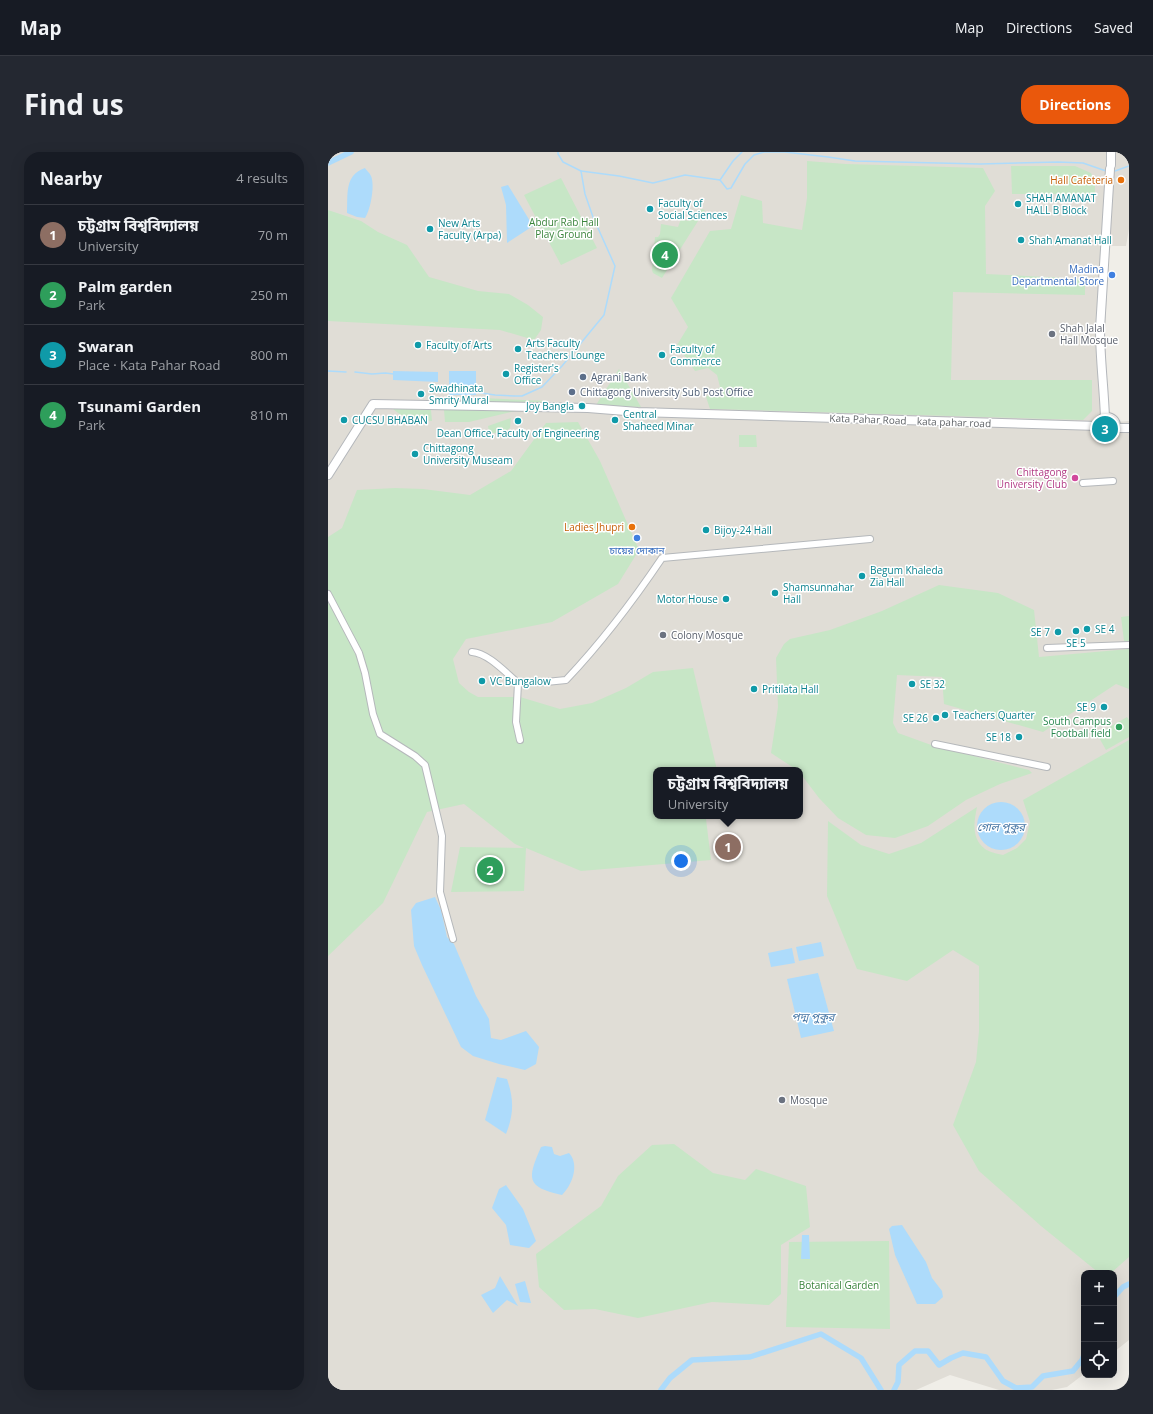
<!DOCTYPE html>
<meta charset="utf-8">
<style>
:root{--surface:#171b24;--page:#242831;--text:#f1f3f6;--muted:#9ea1a6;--line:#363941;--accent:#ea580c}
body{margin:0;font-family:"Open Sans","Noto Sans Bengali",sans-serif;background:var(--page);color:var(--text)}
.controls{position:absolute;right:12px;bottom:12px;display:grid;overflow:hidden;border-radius:8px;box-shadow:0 4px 16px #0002}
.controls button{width:36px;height:36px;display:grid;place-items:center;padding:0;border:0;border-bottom:1px solid var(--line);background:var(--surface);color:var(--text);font:20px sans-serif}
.you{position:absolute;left:353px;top:709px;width:14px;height:14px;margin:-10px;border:3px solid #fff;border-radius:50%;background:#1a73e8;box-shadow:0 0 0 6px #1a73e833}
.badge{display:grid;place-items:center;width:26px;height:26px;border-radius:50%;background:var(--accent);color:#fff;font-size:13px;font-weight:700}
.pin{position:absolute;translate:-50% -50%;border:2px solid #fff;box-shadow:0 1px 4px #0006}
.popup{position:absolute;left:325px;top:615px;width:150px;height:52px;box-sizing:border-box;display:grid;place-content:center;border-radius:8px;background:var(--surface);filter:drop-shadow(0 1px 3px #0005);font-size:13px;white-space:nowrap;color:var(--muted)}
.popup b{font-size:15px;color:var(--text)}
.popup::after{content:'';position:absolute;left:50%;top:100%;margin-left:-8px;border:8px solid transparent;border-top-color:var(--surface)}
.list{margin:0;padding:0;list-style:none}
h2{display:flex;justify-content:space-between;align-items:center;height:52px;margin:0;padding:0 16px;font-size:17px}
h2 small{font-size:13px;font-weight:400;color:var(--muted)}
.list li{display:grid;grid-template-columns:26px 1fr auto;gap:12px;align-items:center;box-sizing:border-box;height:60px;padding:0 16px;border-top:1px solid var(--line)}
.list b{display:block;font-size:15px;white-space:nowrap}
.list p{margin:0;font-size:13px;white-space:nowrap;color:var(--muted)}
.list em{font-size:13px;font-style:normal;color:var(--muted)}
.icon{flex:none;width:22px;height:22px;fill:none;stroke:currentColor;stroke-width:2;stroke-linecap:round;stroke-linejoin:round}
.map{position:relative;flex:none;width:801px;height:1238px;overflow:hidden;border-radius:16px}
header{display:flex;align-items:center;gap:24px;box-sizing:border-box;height:56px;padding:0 20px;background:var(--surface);border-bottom:1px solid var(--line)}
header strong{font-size:19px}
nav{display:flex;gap:22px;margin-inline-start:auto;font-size:14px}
.intro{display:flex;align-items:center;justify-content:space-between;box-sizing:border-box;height:96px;padding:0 24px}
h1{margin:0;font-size:28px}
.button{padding:10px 18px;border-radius:16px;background:var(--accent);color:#fff;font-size:14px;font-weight:700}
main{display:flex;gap:24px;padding:0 24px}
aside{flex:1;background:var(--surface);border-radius:16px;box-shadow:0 4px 16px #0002}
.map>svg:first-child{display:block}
.education{fill:#e0ddd6;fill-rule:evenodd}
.green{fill:#c7e6c6}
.water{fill:#addbfb}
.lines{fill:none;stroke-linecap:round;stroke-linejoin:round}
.stream{stroke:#addbfb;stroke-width:1.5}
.canal{stroke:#addbfb;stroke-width:5.5}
.street-casing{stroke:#b5b8bb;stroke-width:8}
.secondary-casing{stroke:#b4b7bb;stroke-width:10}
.street{stroke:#fff;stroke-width:6}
.secondary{stroke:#fff;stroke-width:8}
.food-dot{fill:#e8710a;stroke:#fff;stroke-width:1.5}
.culture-dot{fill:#0f9aa8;stroke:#fff;stroke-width:1.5}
.shop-dot{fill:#3f7fe0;stroke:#fff;stroke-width:1.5}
.worship-dot{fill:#6b7280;stroke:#fff;stroke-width:1.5}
.service-dot{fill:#5c6f8a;stroke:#fff;stroke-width:1.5}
.hotel-dot{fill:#d1479c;stroke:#fff;stroke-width:1.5}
.leisure-dot{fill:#2e9e5b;stroke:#fff;stroke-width:1.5}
.labels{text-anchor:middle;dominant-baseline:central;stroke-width:3;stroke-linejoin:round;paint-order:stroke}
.food-label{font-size:10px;fill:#c56008;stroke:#fff;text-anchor:end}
.culture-label{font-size:10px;fill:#0d838f;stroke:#fff;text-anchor:start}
.park-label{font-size:10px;fill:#3a843c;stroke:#fff}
.shop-label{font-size:10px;fill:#366cbe;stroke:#fff;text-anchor:end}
.worship-label{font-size:10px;fill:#5b616d;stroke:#fff;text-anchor:start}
.service-label{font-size:10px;fill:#4e5e75;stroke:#fff;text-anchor:start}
.street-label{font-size:10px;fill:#5f6367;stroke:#fff}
.hotel-label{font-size:10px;fill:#b23c85;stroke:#fff;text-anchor:end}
.leisure-label{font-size:10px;fill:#27864d;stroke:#fff;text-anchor:end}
.water-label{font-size:11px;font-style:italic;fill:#4676a5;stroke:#fff}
</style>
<header>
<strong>Map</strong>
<nav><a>Map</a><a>Directions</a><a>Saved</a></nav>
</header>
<div class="intro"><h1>Find us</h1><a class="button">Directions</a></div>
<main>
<aside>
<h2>Nearby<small>4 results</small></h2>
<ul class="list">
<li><span class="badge" style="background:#8d6e63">1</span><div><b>চট্টগ্রাম বিশ্ববিদ্যালয়</b><p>University</p></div><em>70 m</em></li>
<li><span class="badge" style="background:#2e9e5b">2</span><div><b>Palm garden</b><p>Park</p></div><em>250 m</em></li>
<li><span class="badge" style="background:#0f9aa8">3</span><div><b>Swaran</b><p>Place · Kata Pahar Road</p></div><em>800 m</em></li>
<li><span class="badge" style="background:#2e9e5b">4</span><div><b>Tsunami Garden</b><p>Park</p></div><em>810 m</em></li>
</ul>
</aside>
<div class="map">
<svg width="801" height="1238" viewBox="0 0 801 1238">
<rect width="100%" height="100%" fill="#f0eee8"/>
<path class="education" d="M 0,0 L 801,0 L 801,77 L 798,94 L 781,94 L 777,179 L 780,262 L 790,270 L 801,269 L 801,1188 L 786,1200 L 786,1121 L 756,1121 L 756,1222 L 739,1235 L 724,1238 L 671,1238 L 622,1223 L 588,1238 L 0,1238 ZM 328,618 L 472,618 L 472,664 L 328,664 Z"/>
<g class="green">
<polygon points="479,9 518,12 655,16 667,39 657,54 658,122 757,127 757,143 625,140 623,228 764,228 764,259 755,268 382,257 378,245 392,235 389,223 380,216 367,219 349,193 360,175 343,146 382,79 403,77 413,43 434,49 435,71 474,78 479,46"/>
<polygon points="683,14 747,14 763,21 767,30 767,42 684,42"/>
<polygon points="233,26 269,96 233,113 196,43"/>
<polygon points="373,57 377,58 334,126 325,121 324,118 327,85 330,85 332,82 333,72 350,75 353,67 360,69 363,63 369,64"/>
<polygon points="0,58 33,69 50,80 79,93 101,125 150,139 181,142 200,153 215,165 213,178 206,188 172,178 0,169"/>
<polygon points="291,217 313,255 268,253"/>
<polygon points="153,246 219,249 218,255 153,252"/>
<path d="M 63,255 L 103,258 L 104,269 C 87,268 76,268 63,255 Z"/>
<polygon points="116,258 192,258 141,270 117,270"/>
<path d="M 183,266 L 182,276 C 176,281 169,281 161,281 L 160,274 Z"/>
<polygon points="250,270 272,309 311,398 290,432 224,470 138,487 125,507 131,531 141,540 150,545 192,545 232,557 264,551 298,536 325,520 365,516 389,618 328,618 328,664 387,664 378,667 383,708 253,719 198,696 196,739 123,740 132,695 196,696 187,692 136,652 99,660 55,751 0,804 0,385 14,376 29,338 67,336 95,337 142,343 183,319 218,271"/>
<polygon points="411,283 428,283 429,295 411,295"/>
<polygon points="611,433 670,441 706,458 711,505 801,497 801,537 788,532 715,580 616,552 614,525 569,523 565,571 570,581 606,594 701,618 704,621 672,632 638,648 600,674 567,686 538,683 510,666 491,646 472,621 472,618 469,618 443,601 450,555 448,506 456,492 462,487 502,478 554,459"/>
<polygon points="801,464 801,489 796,489 793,465"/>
<polygon points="799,565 801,568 801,585 778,598 769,582"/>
<path d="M 801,588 L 801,1105 L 783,1121 L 771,1121 L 713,1074 L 651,1019 L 625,973 L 648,910 L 651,879 L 651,814 L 625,798 L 579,829 L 529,817 L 499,744 L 500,669 L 533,693 L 561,702 L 593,691 L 649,655 C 646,670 643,686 657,697 C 661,700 670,702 675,703 L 689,696 L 698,687 L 702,670 L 695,648 Z"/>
<polygon points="346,992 385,1021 417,1028 428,1017 478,1034 482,1075 453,1093 453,1142 441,1153 384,1150 310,1166 267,1157 236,1158 211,1135 208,1102 273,1054 290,1024 324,993"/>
<polygon points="561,1089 562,1177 458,1175 461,1090"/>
</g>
<g class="water">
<path d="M 37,16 C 38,18 42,21 43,24 C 47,33 43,57 37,66 L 29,65 L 19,61 C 20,43 16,23 37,16 Z"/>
<polygon points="180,33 205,74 179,91 178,53 173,35"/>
<polygon points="65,219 110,220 110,230 65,228"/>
<rect x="121" y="219" width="27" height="24"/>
<circle cx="673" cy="674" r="24"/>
<polygon points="107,745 113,758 119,785 126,792 148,844 161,867 163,886 173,888 198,879 211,895 208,912 197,918 171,912 145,904 133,895 94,813 86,794 83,758 88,751"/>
<polygon points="493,790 496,804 471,809 468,795"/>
<polygon points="464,796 467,811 443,815 440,801"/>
<polygon points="490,821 506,879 473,886 459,827"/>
<path d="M 169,925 L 179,927 C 186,948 186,961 178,982 L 157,968 Z"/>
<path d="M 217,994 L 224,995 L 226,1002 L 232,1004 L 241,1001 C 252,1013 244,1033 234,1043 C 198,1035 199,1027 213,995 Z"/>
<polygon points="178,1033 195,1057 208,1089 201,1096 182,1093 178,1073 164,1056 171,1037"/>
<polygon points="574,1073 598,1110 604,1126 614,1139 615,1145 607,1152 589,1152 567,1103 561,1077 564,1074"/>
<polygon points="474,1083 481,1083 482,1107 473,1107"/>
<polygon points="172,1124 190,1154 179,1148 165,1161 153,1143 167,1136"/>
<polygon points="197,1129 203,1151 192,1150 187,1132"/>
</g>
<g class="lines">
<g class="stream">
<polyline points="253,19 291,24 325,31 357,23 392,28 405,9 414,0"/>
<polyline points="787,19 801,14"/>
<polyline points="392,28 399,37 403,36 417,12 426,3 436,0 457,0 500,5 527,9 652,12 730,10 755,11 778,19"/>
<polyline points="0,219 18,220"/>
<polyline points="27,220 44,222 57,221 66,222"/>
<polyline points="146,240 167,243 187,244 194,244 214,235 234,214 276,163 287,114 265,65 257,42 253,19 235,10 230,2 230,0"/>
</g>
<g class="canal">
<polyline points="0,11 23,0"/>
<polyline points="786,1145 795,1135 801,1132"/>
<polyline points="0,1237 3,1238"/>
<polyline points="333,1238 342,1226 364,1208 422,1205 493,1182 533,1206 553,1238"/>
<polyline points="566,1238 570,1230 571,1213 587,1199 600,1199 611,1213 623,1206 635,1201 658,1205 675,1229 688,1236 704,1235 715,1224 745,1219 754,1208 756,1203"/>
</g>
<defs>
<g id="street">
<polyline points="755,331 785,329"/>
<polyline points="0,442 31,501 37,521 45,562 52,582 87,604 97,613 114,684 112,740 125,787"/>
<polyline points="719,496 801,493"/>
<path d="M 144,500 C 160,501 178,521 190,531 L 218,530 L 238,528 C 274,490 305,449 334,406 L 542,387"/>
<polyline points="190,531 188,570 192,588"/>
<polyline points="607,592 719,615"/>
</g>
<g id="secondary">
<polyline points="783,13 783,0"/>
<circle cx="779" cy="274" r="9"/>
<path d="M 777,266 C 776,236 772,207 772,177 L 782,17"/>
<polyline points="788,276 801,276"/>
<polyline points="0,323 45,252 260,256 310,260 770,274"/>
</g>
</defs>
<use href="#street" class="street-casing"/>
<use href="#secondary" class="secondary-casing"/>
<use href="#street" class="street"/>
<use href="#secondary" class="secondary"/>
</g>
<g class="food-dot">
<circle cx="793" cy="28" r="4"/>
<circle cx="304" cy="375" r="4"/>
</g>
<g class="culture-dot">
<circle cx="690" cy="52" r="4"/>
<circle cx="322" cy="57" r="4"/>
<circle cx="102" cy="77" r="4"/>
<circle cx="693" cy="88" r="4"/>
<circle cx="90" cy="193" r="4"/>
<circle cx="190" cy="197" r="4"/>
<circle cx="334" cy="203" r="4"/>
<circle cx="178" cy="222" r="4"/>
<circle cx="93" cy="242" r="4"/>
<circle cx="254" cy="254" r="4"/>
<circle cx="16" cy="268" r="4"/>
<circle cx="287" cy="268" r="4"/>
<circle cx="190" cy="269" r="4"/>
<circle cx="87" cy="302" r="4"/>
<circle cx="378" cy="378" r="4"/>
<circle cx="534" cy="424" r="4"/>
<circle cx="447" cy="441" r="4"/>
<circle cx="398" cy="447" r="4"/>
<circle cx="759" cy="477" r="4"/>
<circle cx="748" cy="479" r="4"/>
<circle cx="730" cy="480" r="4"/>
<circle cx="154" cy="529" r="4"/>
<circle cx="584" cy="532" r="4"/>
<circle cx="426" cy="537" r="4"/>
<circle cx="776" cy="555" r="4"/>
<circle cx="617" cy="563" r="4"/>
<circle cx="608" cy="566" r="4"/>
<circle cx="691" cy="585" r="4"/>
</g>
<g class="shop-dot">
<circle cx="784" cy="123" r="4"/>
<circle cx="309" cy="386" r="4"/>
</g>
<g class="worship-dot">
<circle cx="724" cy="182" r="4"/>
<circle cx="335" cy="483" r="4"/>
<circle cx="454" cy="948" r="4"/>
</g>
<g class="service-dot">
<circle cx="255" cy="225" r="4"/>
<circle cx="244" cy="240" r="4"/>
</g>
<circle class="hotel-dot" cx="747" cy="326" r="4"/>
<circle class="leisure-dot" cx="791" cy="575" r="4"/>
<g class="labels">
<g class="food-label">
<text x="785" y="28">Hall Cafeteria</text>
<text x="296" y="375">Ladies Jhupri</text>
</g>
<g class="culture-label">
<text x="698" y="46">SHAH AMANAT<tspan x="698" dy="12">HALL B Block</tspan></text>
<text x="330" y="51">Faculty of<tspan x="330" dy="12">Social Sciences</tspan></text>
<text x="110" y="71">New Arts<tspan x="110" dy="12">Faculty (Arpa)</tspan></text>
<text x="701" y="88">Shah Amanat Hall</text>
<text x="198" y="191">Arts Faculty<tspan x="198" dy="12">Teachers Lounge</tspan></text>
<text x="98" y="193">Faculty of Arts</text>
<text x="342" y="197">Faculty of<tspan x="342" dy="12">Commerce</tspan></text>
<text x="186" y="216">Register's<tspan x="186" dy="12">Office</tspan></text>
<text x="101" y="236">Swadhinata<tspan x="101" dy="12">Smrity Mural</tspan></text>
<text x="246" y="254" text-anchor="end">Joy Bangla</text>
<text x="295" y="262">Central<tspan x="295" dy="12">Shaheed Minar</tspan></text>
<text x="24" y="268">CUCSU BHABAN</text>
<text x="190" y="281" text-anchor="middle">Dean Office, Faculty of Engineering</text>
<text x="95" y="296">Chittagong<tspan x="95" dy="12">University Museam</tspan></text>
<text x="386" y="378">Bijoy-24 Hall</text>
<text x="542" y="418">Begum Khaleda<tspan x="542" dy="12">Zia Hall</tspan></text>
<text x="455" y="435">Shamsunnahar<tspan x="455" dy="12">Hall</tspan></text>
<text x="390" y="447" text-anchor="end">Motor House</text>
<text x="767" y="477">SE 4</text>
<text x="722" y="480" text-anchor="end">SE 7</text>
<text x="748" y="491" text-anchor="middle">SE 5</text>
<text x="162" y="529">VC Bungalow</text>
<text x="592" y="532">SE 32</text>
<text x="434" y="537">Pritilata Hall</text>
<text x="768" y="555" text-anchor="end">SE 9</text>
<text x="625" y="563">Teachers Quarter</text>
<text x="600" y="566" text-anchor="end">SE 26</text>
<text x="683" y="585" text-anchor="end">SE 18</text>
</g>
<g class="park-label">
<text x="236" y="70">Abdur Rab Hall<tspan x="236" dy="12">Play Ground</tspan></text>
<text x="511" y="1133">Botanical Garden</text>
</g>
<g class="shop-label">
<text x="776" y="117">Madina<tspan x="776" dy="12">Departmental Store</tspan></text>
<text x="309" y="398" text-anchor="middle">চায়ের দোকান</text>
</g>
<g class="worship-label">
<text x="732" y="176">Shah Jalal<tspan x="732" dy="12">Hall Mosque</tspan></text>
<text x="343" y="483">Colony Mosque</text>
<text x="462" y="948">Mosque</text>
</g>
<g class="service-label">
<text x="263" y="225">Agrani Bank</text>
<text x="252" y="240">Chittagong University Sub Post Office</text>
</g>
<g class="street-label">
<text transform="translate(540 267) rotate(2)">Kata Pahar Road</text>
<text transform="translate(626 270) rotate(2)">kata pahar road</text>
</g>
<g class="hotel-label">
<text x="739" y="320">Chittagong<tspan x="739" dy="12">University Club</tspan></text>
</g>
<g class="leisure-label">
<text x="783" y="569">South Campus<tspan x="783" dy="12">Football field</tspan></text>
</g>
<g class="water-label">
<text x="673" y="674">গোল পুকুর</text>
<text x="485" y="864">পদ্ম পুকুর</text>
</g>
</g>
</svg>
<div class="controls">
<button>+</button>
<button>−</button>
<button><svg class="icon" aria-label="locate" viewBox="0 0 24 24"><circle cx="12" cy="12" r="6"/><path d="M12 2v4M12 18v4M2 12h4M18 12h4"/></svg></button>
</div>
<div class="you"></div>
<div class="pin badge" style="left:400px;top:695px;background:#8d6e63">1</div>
<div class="popup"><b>চট্টগ্রাম বিশ্ববিদ্যালয়</b>University</div>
<div class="pin badge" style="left:162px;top:718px;background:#2e9e5b">2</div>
<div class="pin badge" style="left:777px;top:277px;background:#0f9aa8">3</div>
<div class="pin badge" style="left:337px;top:103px;background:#2e9e5b">4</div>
</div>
</main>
